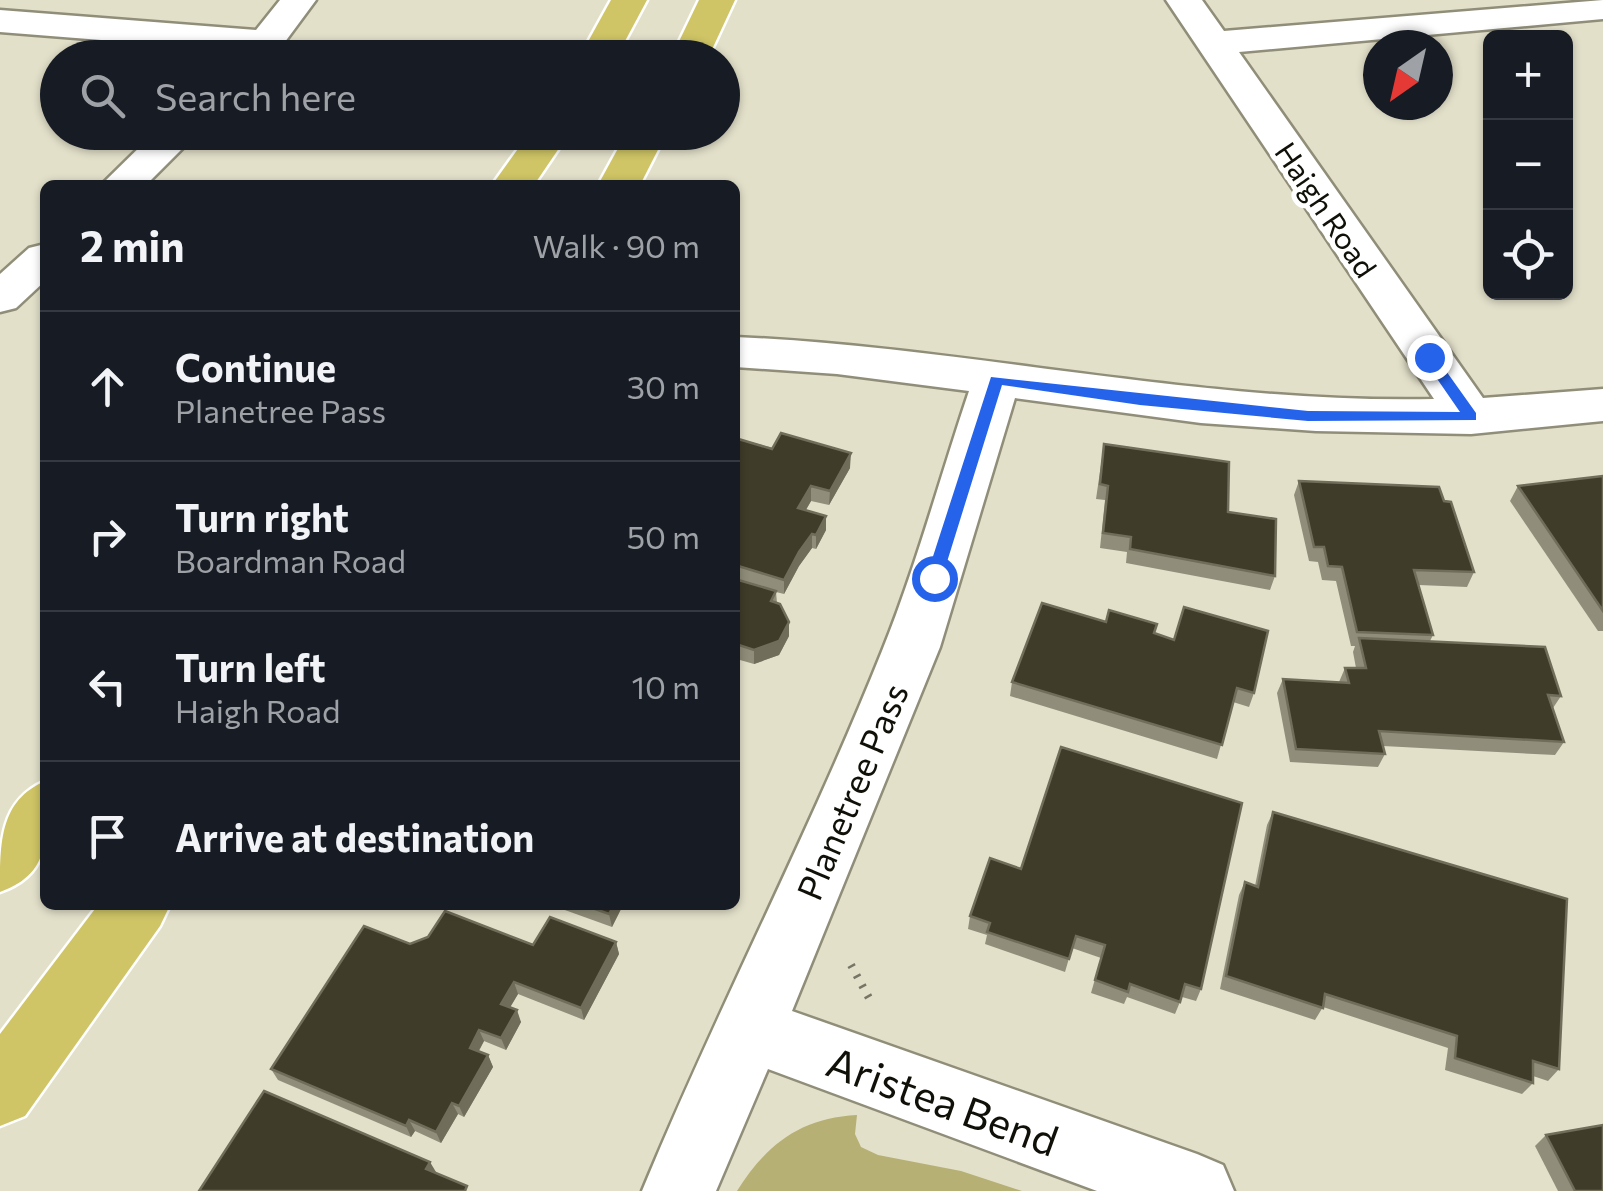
<!DOCTYPE html>
<meta charset="utf-8">
<style>
:root{--surface:#171b24;--page:#242831;--text:#f1f3f6;--muted:#9ea1a6;--line:#363941}
body{margin:0;font-family:Commissioner,sans-serif;background:var(--page);color:var(--text)}
.controls{position:absolute;right:30px;top:30px;display:grid;overflow:hidden;border-radius:15px;box-shadow:0 2px 8px #0004}
.controls button{width:90px;height:90px;display:grid;place-items:center;padding:0;border:0;border-bottom:2px solid var(--line);background:var(--surface);color:var(--text);font:50px sans-serif}
.compass{position:absolute;left:1363px;top:30px;width:90px;height:90px;border-radius:50%;background:var(--surface);box-shadow:0 2px 8px #0004;rotate:214deg}
.stop{position:absolute;width:30px;height:30px;margin:-22px;border:8px solid #2563eb;border-radius:50%;background:#fff}
.stop.end{background:#2563eb;border-color:#fff;box-shadow:0 2px 10px #0008}
.list{margin:0;padding:0;list-style:none}
h2{display:flex;justify-content:space-between;align-items:center;height:130px;margin:0;padding:0 40px;font-size:42px}
h2 small{font-size:32px;font-weight:400;color:var(--muted)}
.list li{display:grid;grid-template-columns:65px 1fr auto;gap:30px;align-items:center;box-sizing:border-box;height:150px;padding:0 40px;border-top:2px solid var(--line)}
.list b{display:block;font-size:38px;white-space:nowrap}
.list p{margin:0;font-size:32px;white-space:nowrap;color:var(--muted)}
.list em{font-size:32px;font-style:normal;color:var(--muted)}
.icon{flex:none;width:55px;height:55px;fill:none;stroke:currentColor;stroke-width:2;stroke-linecap:round;stroke-linejoin:round}
.map{position:relative;flex:none;width:1603px;height:1191px;overflow:hidden}
.search{position:absolute;background:var(--surface);box-shadow:0 2px 8px #0004;left:40px;top:40px;width:700px;height:110px;display:flex;align-items:center;gap:25px;box-sizing:border-box;padding:0 35px;border-radius:55px;color:var(--muted);font-size:38px}
.panel{position:absolute;background:var(--surface);box-shadow:0 2px 8px #0004;left:40px;top:180px;width:700px;height:730px;border-radius:15px}
.map>svg:first-child{display:block}
.green{fill:#b6b075}
.lines{fill:none;stroke-linecap:round;stroke-linejoin:round}
.minor-casing{stroke:#908e79;stroke-width:5}
.major-casing{stroke:#fff;stroke-width:5}
.path{stroke:#767566;stroke-width:8;stroke-dasharray:2.5 9;stroke-linecap:butt}
.minor{fill:#fff;fill-rule:evenodd}
.major{fill:#cfc566;fill-rule:evenodd}
.wall{fill:#908e7a}
.shaded-wall{fill:#706d5a}
.building{fill:#3f3c2a;stroke:#706d5a;stroke-width:2.5}
.route{fill:#2563eb}
.labels{text-anchor:middle;dominant-baseline:central;stroke-width:10;stroke-linejoin:round;paint-order:stroke}
.far-street-label{font-size:30px;fill:#101008;stroke:#fff}
.street-label{font-size:35px;fill:#101008;stroke:#fff}
.near-street-label{font-size:42px;fill:#101008;stroke:#fff}
</style>
<div class="map">
<svg width="1603" height="1191" viewBox="0 0 1603 1191">
<rect width="100%" height="100%" fill="#e2e0c9"/>
<path class="green" d="M 857,1115 L 855,1134 L 861,1147 L 878,1155 L 961,1171 L 1022,1191 L 737,1191 C 766,1145 800,1118 857,1115 Z"/>
<g class="lines">
<defs>
<g id="minor">
<polygon points="280,0 316,0 279,50 266,53 0,32 0,10 256,30"/>
<path d="M 1166,0 L 1202,0 L 1224,31 L 1603,0 L 1603,19 L 1239,52 L 1483,398 L 1603,389 L 1603,421 L 1471,434 L 1316,431 L 1201,423 L 1015,398 L 940,647 L 792,1011 L 1197,1154 L 1223,1165 L 1234,1191 L 1097,1191 L 768,1069 L 716,1191 L 642,1191 C 717,1009 808,836 882,651 C 916,567 940,477 969,391 L 837,374 L 735,367 L 735,337 C 969,347 1198,404 1434,399 Z"/>
<polygon points="155,132 199,132 146,185 101,185"/>
<polygon points="45,244 45,281 16,308 0,312 0,274 29,248"/>
</g>
<g id="major">
<polygon points="611,0 647,0 616,58 579,58"/>
<polygon points="699,0 735,0 708,58 671,58"/>
<polygon points="530,132 570,132 534,185 492,185"/>
<polygon points="627,132 667,132 640,185 598,185"/>
<path d="M 45,781 C 45,831 56,872 0,892 C 0,841 0,801 45,781 Z"/>
<polygon points="98,905 170,905 160,926 25,1116 0,1126 0,1034"/>
</g>
</defs>
<use href="#minor" class="minor-casing"/>
<use href="#major" class="major-casing"/>
<polyline class="path" points="851,965 869,998"/>
<use href="#minor" class="minor"/>
<use href="#major" class="major"/>
</g>
<g class="wall">
<polygon points="735,438 850,468 829,505 811,501 806,510 826,530 816,549 812,548 799,566 784,594 776,592 777,603 789,636 779,655 754,664 740,660 735,669"/>
<polygon points="1104,444 1228,512 1275,576 1270,590 1126,563 1127,552 1100,548 1105,500 1096,499"/>
<polygon points="1603,476 1603,631 1598,631 1510,501 1518,486"/>
<polygon points="1299,481 1474,572 1467,587 1419,585 1433,635 1430,641 1561,696 1553,708 1564,742 1555,755 1383,746 1385,754 1378,767 1290,762 1277,693 1283,679 1339,682 1345,668 1356,668 1353,652 1355,646 1351,646 1336,581 1322,580 1318,562 1309,561 1294,495"/>
<polygon points="1106,622 1254,693 1249,707 1233,702 1217,759 1010,696 1012,682"/>
<polygon points="1273,812 1559,1069 1548,1081 1533,1076 1533,1083 1522,1094 1445,1070 1448,1048 1323,1007 1315,1020 1220,989 1239,895 1245,882 1255,886 1267,825"/>
<polygon points="990,858 1201,989 1196,1001 1182,997 1175,1014 1127,997 1124,1004 1091,993 1101,958 1072,948 1065,972 985,944 987,935 968,929 970,916"/>
<polygon points="551,905 623,905 612,927"/>
<polygon points="428,937 533,945 616,942 619,954 584,1020 518,994 510,1007 521,1022 506,1050 484,1041 479,1051 488,1055 493,1067 464,1117 458,1114 441,1143 415,1131 411,1137 278,1080 271,1069 410,944"/>
<polygon points="1546,1135 1603,1191 1558,1191 1535,1146"/>
</g>
<g class="shaded-wall">
<polygon points="851,453 850,468 829,505 830,491"/>
<polygon points="811,486 811,501 798,523 798,508"/>
<polygon points="826,516 826,530 816,549 816,535"/>
<polygon points="812,534 812,548 799,566 784,594 784,580 799,552"/>
<polygon points="789,622 789,636 779,655 754,664 754,650"/>
<polygon points="739,645 740,660 735,669 735,653"/>
<polygon points="740,680 740,694 735,705 735,689"/>
<polygon points="614,905 623,905 612,927 609,914"/>
<polygon points="616,942 619,954 584,1020 581,1008"/>
<polygon points="514,982 518,994 505,1016 501,1004"/>
<polygon points="517,1010 521,1022 506,1050 501,1038"/>
<polygon points="479,1030 484,1041 474,1059 470,1048"/>
<polygon points="488,1055 493,1067 464,1117 459,1106"/>
<polygon points="452,1103 458,1114 441,1143 436,1132"/>
<polygon points="409,1120 415,1131 411,1137 406,1126"/>
<polygon points="430,1162 436,1172 431,1180 426,1169"/>
</g>
<g class="building">
<polygon points="781,433 851,453 830,491 811,486 798,508 826,516 816,535 812,534 799,552 784,580 735,565 735,438 772,449"/>
<polygon points="1104,444 1229,462 1228,512 1276,519 1275,576 1130,549 1131,537 1103,533 1108,486 1100,484"/>
<polygon points="1603,476 1603,611 1518,486"/>
<polygon points="1299,481 1439,487 1444,501 1451,502 1474,572 1414,570 1433,635 1357,632 1342,567 1328,566 1324,547 1314,547"/>
<polygon points="735,579 776,591 771,601 780,604 789,622 779,641 754,650 739,645 735,653"/>
<polygon points="1042,603 1106,622 1109,610 1157,624 1154,633 1174,640 1184,607 1268,631 1254,693 1237,688 1222,745 1012,682"/>
<polygon points="1359,638 1545,647 1561,696 1548,695 1564,742 1379,731 1385,754 1296,749 1283,679 1349,683 1345,668 1366,668"/>
<polygon points="1061,747 1242,803 1201,989 1185,984 1180,1002 1130,984 1128,992 1095,980 1105,945 1076,936 1069,959 987,932 990,923 970,916 990,858 1021,869"/>
<polygon points="1273,812 1567,899 1559,1069 1533,1061 1533,1083 1455,1058 1457,1036 1325,994 1323,1008 1226,976 1245,882 1258,887"/>
<polygon points="584,905 614,905 609,914"/>
<polygon points="445,911 533,945 550,917 616,942 581,1008 514,982 501,1004 517,1010 501,1038 479,1030 470,1048 488,1055 459,1106 452,1103 436,1132 409,1120 406,1126 271,1069 364,926 410,944 428,937"/>
<polygon points="264,1091 430,1162 426,1169 467,1186 465,1191 199,1191"/>
<polygon points="1603,1125 1603,1191 1575,1191 1546,1135"/>
</g>
<polygon class="route" points="1429,353 1434,354 1476,413 1476,420 1308,421 1140,405 1002,385 942,578 934,584 926,578 991,377 1308,411 1460,412 1422,357"/>
<g class="labels">
<g class="far-street-label">
<text transform="translate(1327 209) rotate(56)">Haigh Road</text>
</g>
<g class="street-label">
<text transform="translate(851 791) rotate(-67)">Planetree Pass</text>
</g>
<g class="near-street-label">
<text transform="translate(943 1100) rotate(20)">Aristea Bend</text>
</g>
</g>
</svg>
<div class="controls">
<button>+</button>
<button>−</button>
<button><svg class="icon" aria-label="locate" viewBox="0 0 24 24"><circle cx="12" cy="12" r="6"/><path d="M12 2v4M12 18v4M2 12h4M18 12h4"/></svg></button>
</div>
<svg class="compass" viewBox="-18 -18 36 36"><path d="M0-13l5 13h-10z" fill="#e53935"/><path d="M0 13l5-13h-10z" fill="#9ea1a6"/></svg>
<div class="stop" style="left:934px;top:578px"></div>
<div class="stop end" style="left:1429px;top:357px"></div>
<div class="search"><svg class="icon" aria-label="search" viewBox="0 0 24 24"><circle cx="10" cy="10" r="6"/><path d="M15 15l6 6"/></svg>Search here</div>
<section class="panel">
<h2>2 min<small>Walk · 90 m</small></h2>
<ul class="list">
<li><svg class="icon" aria-label="ahead" viewBox="0 0 24 24"><path d="M12 20V5M6 11l6-6 6 6"/></svg><div><b>Continue</b><p>Planetree Pass</p></div><em>30 m</em></li>
<li><svg class="icon" aria-label="right" viewBox="0 0 24 24"><path d="M7 20v-9h11M14 6l5 5-5 5"/></svg><div><b>Turn right</b><p>Boardman Road</p></div><em>50 m</em></li>
<li><svg class="icon" aria-label="left" viewBox="0 0 24 24"><path d="M17 20v-9H6M10 6l-5 5 5 5"/></svg><div><b>Turn left</b><p>Haigh Road</p></div><em>10 m</em></li>
<li><svg class="icon" aria-label="arrive" viewBox="0 0 24 24"><path d="M6 21V4h12l-3 4 3 4H6"/></svg><div><b>Arrive at destination</b></div></li>
</ul>
</section>
</div>
